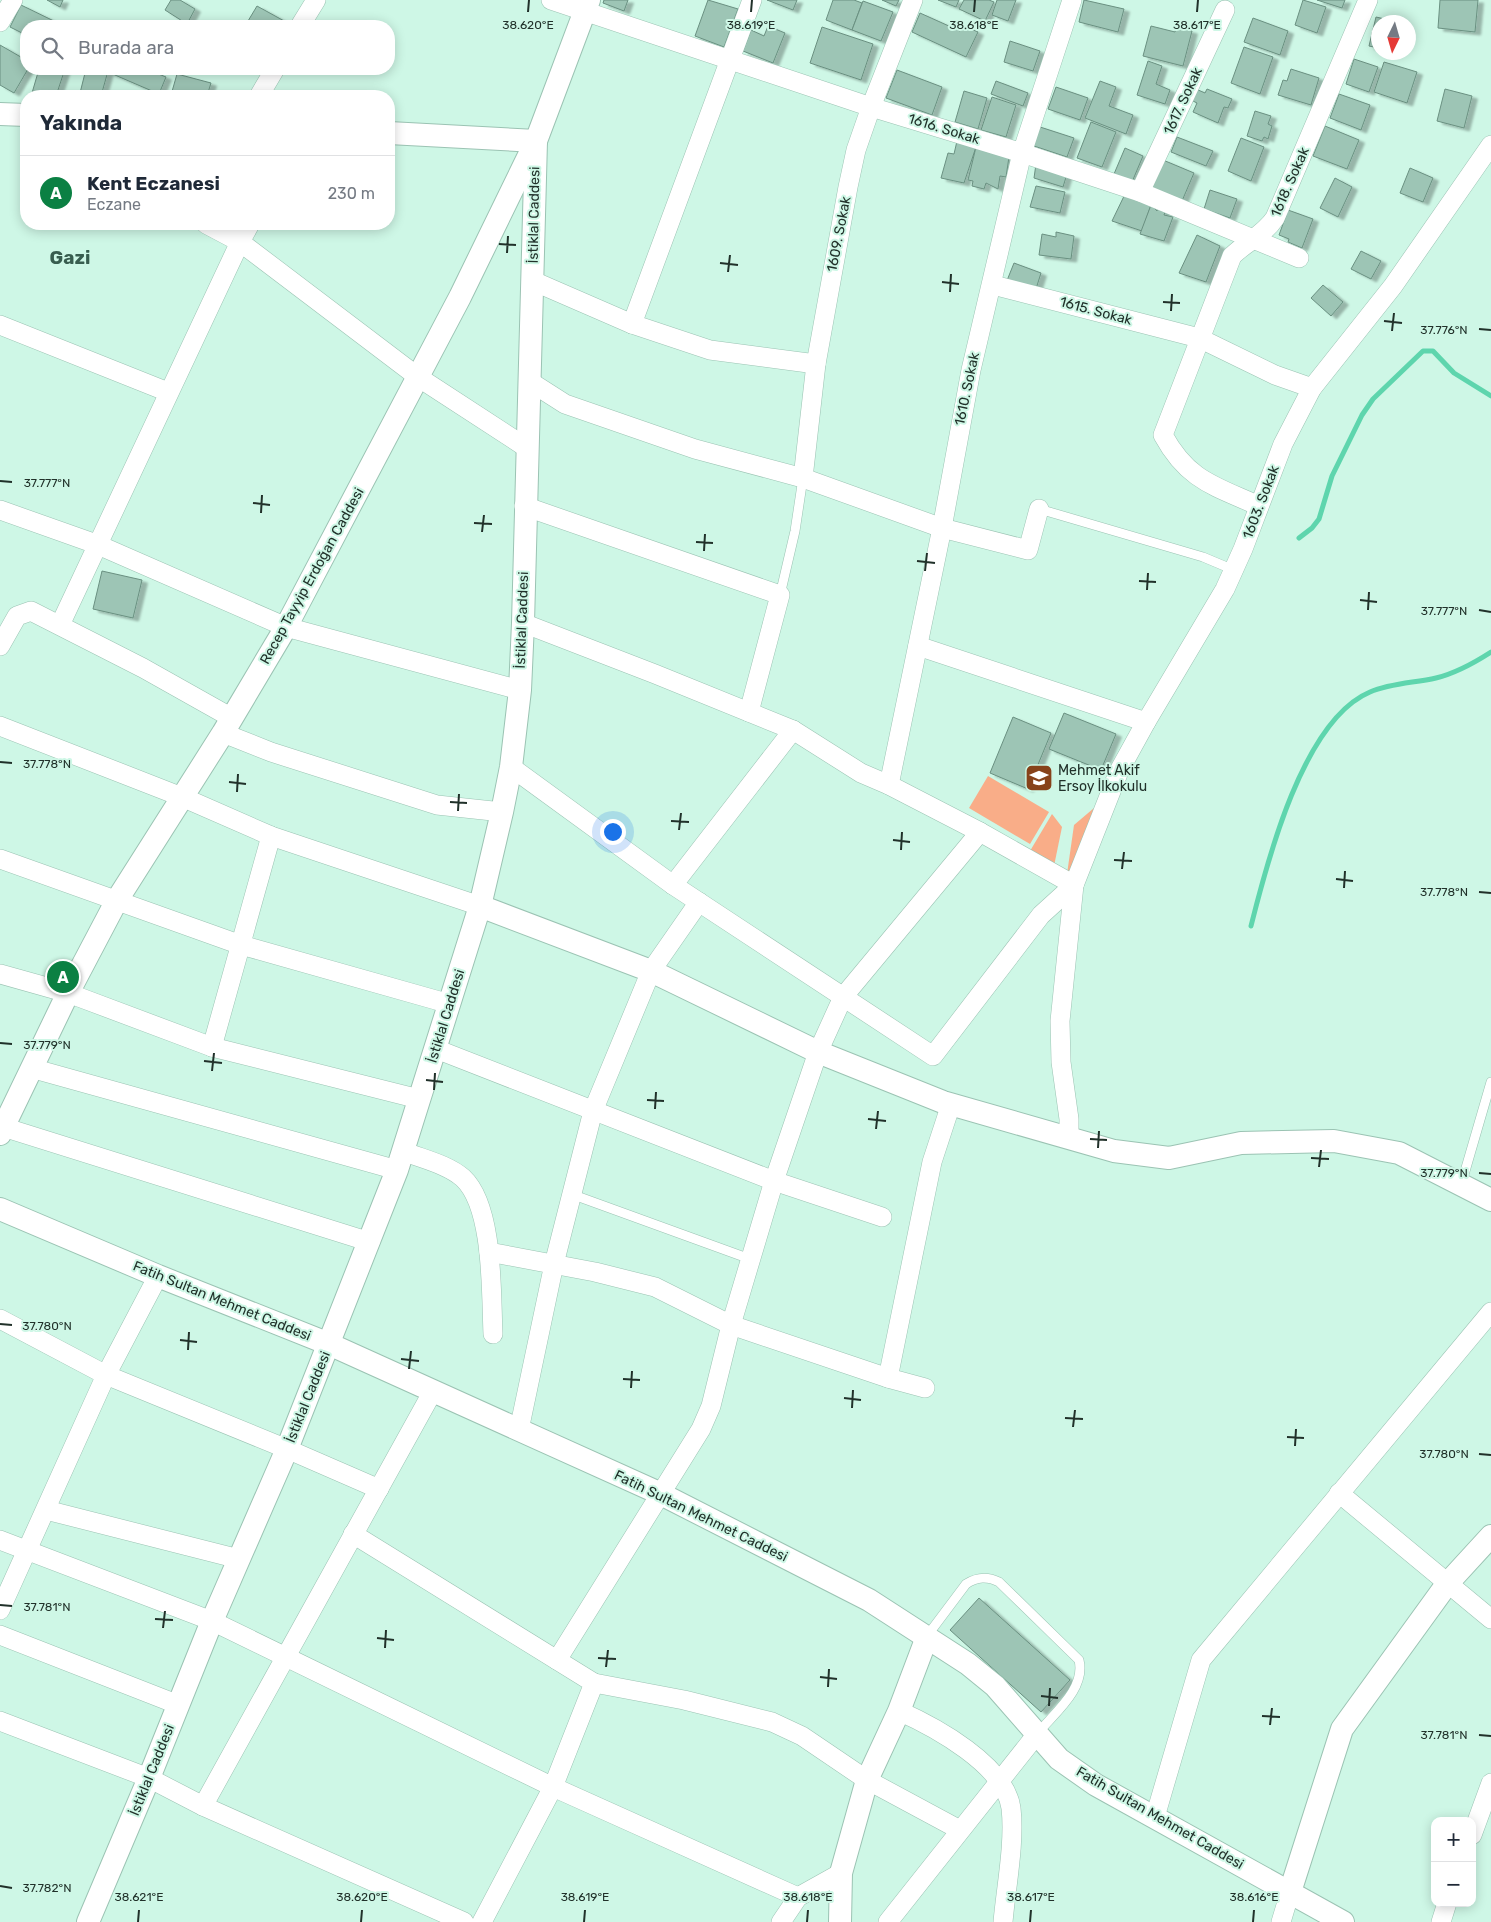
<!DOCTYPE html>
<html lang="tr">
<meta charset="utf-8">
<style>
:root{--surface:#fff;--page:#f2f2f3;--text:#1f2937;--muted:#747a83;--line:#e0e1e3;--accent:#0b8043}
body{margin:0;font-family:Rubik,sans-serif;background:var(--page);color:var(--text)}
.controls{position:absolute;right:15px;bottom:15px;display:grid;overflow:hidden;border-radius:10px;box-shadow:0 2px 12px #0003}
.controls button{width:45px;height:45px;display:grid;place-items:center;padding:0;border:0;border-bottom:1px solid var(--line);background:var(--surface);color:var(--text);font:25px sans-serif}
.compass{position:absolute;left:1371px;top:15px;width:45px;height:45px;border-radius:50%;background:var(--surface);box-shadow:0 2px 12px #0003;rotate:185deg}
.you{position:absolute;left:612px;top:831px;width:18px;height:18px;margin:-12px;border:4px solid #fff;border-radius:50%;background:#1a73e8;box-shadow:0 0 0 8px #1a73e833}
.badge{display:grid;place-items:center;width:32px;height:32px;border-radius:50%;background:var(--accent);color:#fff;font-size:16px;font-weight:700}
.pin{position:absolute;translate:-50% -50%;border:2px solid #fff;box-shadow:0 1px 5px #0006}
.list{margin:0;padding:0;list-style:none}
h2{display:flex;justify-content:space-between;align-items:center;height:65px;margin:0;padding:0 20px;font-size:21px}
h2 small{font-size:16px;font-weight:400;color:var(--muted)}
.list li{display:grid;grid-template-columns:32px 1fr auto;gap:15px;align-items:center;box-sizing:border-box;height:75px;padding:0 20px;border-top:1px solid var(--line)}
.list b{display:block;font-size:19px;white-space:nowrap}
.list p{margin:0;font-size:16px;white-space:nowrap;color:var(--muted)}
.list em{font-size:16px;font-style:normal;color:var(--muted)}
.icon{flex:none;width:28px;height:28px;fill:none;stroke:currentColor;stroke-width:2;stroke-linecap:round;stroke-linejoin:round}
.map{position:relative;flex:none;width:1491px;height:1922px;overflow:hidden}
.search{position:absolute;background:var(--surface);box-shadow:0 2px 12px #0003;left:20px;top:20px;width:375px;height:55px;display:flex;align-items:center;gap:12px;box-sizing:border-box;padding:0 18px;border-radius:20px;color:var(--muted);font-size:19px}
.panel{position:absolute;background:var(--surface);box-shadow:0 2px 12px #0003;left:20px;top:90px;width:375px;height:140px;border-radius:20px}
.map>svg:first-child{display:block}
.green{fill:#f9ad88}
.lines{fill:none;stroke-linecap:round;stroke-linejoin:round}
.stream{stroke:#5ed5ad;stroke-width:5}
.building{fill:#9dc5b5;stroke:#6a9081;filter:url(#shadow)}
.service-casing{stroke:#9bc3b3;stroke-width:10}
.minor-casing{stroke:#9bc3b3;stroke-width:20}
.tertiary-casing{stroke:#9bc3b3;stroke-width:24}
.service{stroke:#fff;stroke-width:9}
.minor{stroke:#fff;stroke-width:19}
.tertiary{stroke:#fff;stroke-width:22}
.ticks{fill:none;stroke:#21312a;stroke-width:2}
.labels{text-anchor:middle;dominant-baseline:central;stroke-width:4;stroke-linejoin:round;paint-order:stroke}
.street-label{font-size:14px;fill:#21312a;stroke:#cef7e6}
.poi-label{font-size:14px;fill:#21312a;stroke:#cef7e6;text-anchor:start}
.district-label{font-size:19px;font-weight:bold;fill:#385d4f;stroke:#cef7e6}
.ticks-label{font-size:12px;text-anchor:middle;fill:#21312a;stroke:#cef7e6;stroke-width:4;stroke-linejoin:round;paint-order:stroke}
</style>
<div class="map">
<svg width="1491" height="1922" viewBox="0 0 1491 1922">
<defs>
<filter id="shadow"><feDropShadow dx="5.5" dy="3" stdDeviation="1" flood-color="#0004"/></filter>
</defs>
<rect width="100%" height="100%" fill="#cef7e6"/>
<g class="green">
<polygon points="988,776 1049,812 1030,844 969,808"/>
<polygon points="1094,808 1075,880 1067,874 1074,825"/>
<polygon points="1052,814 1062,827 1054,866 1030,851"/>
</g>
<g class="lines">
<g class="stream">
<polyline points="1299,538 1312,528 1319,519 1332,476 1362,415 1373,399 1423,351 1433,351 1454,373 1491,396"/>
<path d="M 1251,926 C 1267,862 1303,720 1370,692 C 1391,683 1414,683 1436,678 C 1456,673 1474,663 1491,652"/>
</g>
</g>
<g class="building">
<polygon points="47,0 63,0 60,7"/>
<polygon points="171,0 180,0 195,9 187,24 165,10"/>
<polygon points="604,0 628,0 624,11 603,3"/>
<polygon points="708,0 738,9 724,47 695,36"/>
<polygon points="767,0 797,0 793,10"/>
<polygon points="833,0 854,0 862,3 852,30 826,20"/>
<polygon points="882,0 899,0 896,6"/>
<polygon points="938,0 959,0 956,7"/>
<polygon points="964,0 989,0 994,2 985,21 959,9"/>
<polygon points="997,0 1016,0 1008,21 992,15"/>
<polygon points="1084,0 1124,9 1118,32 1079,22"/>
<polygon points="1303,0 1326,7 1317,33 1295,25"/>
<polygon points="1317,0 1345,0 1342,8"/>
<polygon points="1440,0 1478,0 1475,32 1438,28"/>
<polygon points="863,1 893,12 881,41 852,30"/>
<polygon points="21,5 58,23 57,26 26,26 26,35 10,27"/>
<polygon points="257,6 286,22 283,26 245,26"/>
<polygon points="920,13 960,31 962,25 978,32 966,57 912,32"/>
<polygon points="1376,17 1398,22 1378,22 1378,48 1369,46"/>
<polygon points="1253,18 1288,31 1280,55 1244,42"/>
<polygon points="768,26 785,33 773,63 743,51 751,30 764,36"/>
<polygon points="1151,26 1175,32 1176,27 1192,31 1183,66 1143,56"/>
<polygon points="822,27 873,44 861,80 810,63"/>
<polygon points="1010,41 1040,51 1033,71 1004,62"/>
<polygon points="0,45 26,60 28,69 14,93 0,85"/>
<polygon points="1244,47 1273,57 1260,94 1231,83"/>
<polygon points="1354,59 1378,67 1369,92 1346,84"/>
<polygon points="1148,61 1162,66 1156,84 1170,90 1165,104 1137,95"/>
<polygon points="1384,62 1417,72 1407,103 1374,92"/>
<polygon points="39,69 65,69 56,96 43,96 32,93"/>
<polygon points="86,69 108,71 101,96 80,93"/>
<polygon points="101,69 146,69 166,77 159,94"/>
<polygon points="1291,69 1319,78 1311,105 1278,95 1283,80 1287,81"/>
<polygon points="897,70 942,87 932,115 886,98"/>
<polygon points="177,74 211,83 207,96 171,95"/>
<polygon points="996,81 1028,93 1023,106 991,94"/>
<polygon points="1100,81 1116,87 1109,106 1133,115 1126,134 1085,118"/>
<polygon points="1056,87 1088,98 1080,120 1048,109"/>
<polygon points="1196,89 1205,93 1207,89 1232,99 1228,108 1224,107 1218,123 1193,112 1197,103 1191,100"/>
<polygon points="1445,89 1472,96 1464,128 1437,121"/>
<polygon points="964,91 987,98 978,129 955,122"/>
<polygon points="1339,94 1370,105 1361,130 1330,118"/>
<polygon points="992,97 1016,105 1006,137 981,130"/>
<polygon points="1255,111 1271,116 1268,124 1272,126 1268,139 1264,137 1262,141 1247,136"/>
<polygon points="1091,122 1116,132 1102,167 1077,158"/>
<polygon points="1037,126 1074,138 1067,157 1031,145"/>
<polygon points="1325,126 1359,140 1347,169 1313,156"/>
<polygon points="1177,137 1213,151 1206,166 1171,152"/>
<polygon points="1241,138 1264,147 1251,181 1228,171"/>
<polygon points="957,141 976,147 964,183 941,178 948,153 954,154"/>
<polygon points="976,147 1009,157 1006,177 1000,176 998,189 986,183 984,189 972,186 973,181 968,180"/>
<polygon points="1125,148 1143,156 1132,182 1114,174"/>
<polygon points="1163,160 1194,173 1182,201 1151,188"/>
<polygon points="1036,164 1067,174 1063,187 1034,178"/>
<polygon points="1410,168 1433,178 1423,202 1400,193"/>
<polygon points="1335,178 1352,187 1338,217 1320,208"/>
<polygon points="1036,186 1065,192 1060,213 1030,207"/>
<polygon points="1210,190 1237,199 1230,218 1204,209"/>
<polygon points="1126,192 1151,205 1142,231 1112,221"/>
<polygon points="1151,205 1157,211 1159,206 1166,209 1164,215 1173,217 1164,241 1140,234"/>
<polygon points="1288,210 1313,219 1302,248 1288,242 1289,239 1279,235"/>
<polygon points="1056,232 1074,236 1071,259 1039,255 1042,234 1056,237"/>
<polygon points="1197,235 1220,246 1206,282 1179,273"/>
<polygon points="1361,251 1381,261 1371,279 1351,269"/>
<polygon points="1014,263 1041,273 1035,292 1006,283"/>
<polygon points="1323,285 1343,302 1331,316 1311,298"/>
<polygon points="102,571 142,580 133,618 93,609"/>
<polygon points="1064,713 1116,734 1101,770 1049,749"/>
<polygon points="1013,717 1051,733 1028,789 990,773"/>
<polygon points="979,1598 1070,1680 1041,1712 950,1630"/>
</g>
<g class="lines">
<defs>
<g id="service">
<polyline points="1039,509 1203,557 1234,570"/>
<polyline points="780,595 795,531 803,478"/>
<polyline points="1461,1185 1491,1082"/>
<polyline points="571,1194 750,1259"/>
<path d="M 927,1636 L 966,1584 C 977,1577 987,1576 999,1582 L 1079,1660 C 1086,1689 1054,1713 1037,1734"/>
</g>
<g id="minor">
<polyline points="551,0 871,107 1022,153 1140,192 1299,258"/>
<polyline points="0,22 13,0"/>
<polyline points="300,26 316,0"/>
<polyline points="259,96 275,69"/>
<polyline points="1140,192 1225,10"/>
<polyline points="206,224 240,242 250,224"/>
<polyline points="533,281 632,324 710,350 816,364"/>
<polyline points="993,285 1199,338 1275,375 1312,388"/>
<polyline points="632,324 752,0"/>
<polyline points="0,325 168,392"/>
<polyline points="529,381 565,404 695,449 803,478 942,528 1028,550 1039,509"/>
<polyline points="803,478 816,364 848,187 856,150 871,107 913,0"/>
<polyline points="524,506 780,595 749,712"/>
<path d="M 1259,506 C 1215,486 1188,481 1163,435 L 1232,256 C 1246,242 1264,235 1275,218 L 1368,0"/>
<polyline points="0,510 96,544 286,627 520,690"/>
<polyline points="523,623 655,674 793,730 861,773 889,785 980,832 1074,885"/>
<polyline points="60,625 240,242 418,377 527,448"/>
<polyline points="0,646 17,616 31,611 143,668 232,718"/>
<polyline points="918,646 1146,722"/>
<polyline points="0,726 182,797 271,836 480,906"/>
<polyline points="223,733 271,752 437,805 502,812"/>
<polyline points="511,767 673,885 933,1056 1041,915 1074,885"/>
<polyline points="889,785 942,528 971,370 1022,153 1072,0"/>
<polyline points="0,859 241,945 450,1004"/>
<polyline points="673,885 793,730"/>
<polyline points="0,974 68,993 212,1047 419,1099"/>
<polyline points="212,1047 271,836"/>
<polyline points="436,1049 774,1181 882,1217"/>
<polyline points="31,1068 397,1170"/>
<polyline points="0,1126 370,1242"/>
<polyline points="1069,1138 1069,1119 1061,1062 1060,1021 1074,885 1119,771 1146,722 1225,589 1243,549 1283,444 1312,388 1393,286 1491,145"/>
<path d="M 403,1151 C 422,1159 447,1164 463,1178 C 494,1207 491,1293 493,1334"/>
<polyline points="489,1252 595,1272 655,1287 731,1325 888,1378 925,1388"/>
<polyline points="0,1319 106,1375 287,1449 379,1489"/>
<polyline points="888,1378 932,1162 951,1104"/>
<polyline points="519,1430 554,1264 593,1111 651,971 699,902"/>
<polyline points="1339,1493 1491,1619"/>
<polyline points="46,1510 239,1559"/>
<polyline points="0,1540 212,1621 553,1787 594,1683 353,1534"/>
<polyline points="0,1610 106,1375 158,1276"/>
<polyline points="0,1635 179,1705"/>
<polyline points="557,1660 701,1429 711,1406 731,1325 774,1181 818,1052 843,997 980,832"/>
<polyline points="594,1683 684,1700 772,1722 802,1736 867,1780 960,1830"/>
<path d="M 899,1711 C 935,1727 1005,1765 1011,1808 C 1015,1843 1006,1887 1003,1922"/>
<polyline points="0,1721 149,1778 203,1806 464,1922"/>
<polyline points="203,1806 433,1391"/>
<polyline points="1155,1817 1201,1660 1491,1312"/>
<polyline points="1472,1835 1491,1783"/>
<polyline points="482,1922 553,1787 798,1897"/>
<polyline points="781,1922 798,1897 841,1873"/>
<polyline points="888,1922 1037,1734"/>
<polyline points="1281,1922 1290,1892"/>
<polyline points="1441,1922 1447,1903"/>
</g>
<g id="tertiary">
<polyline points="0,114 26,115"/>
<polyline points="480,906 651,971 818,1052 943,1102 1114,1151 1169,1158 1241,1143 1334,1141 1399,1153 1491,1200"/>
<polyline points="0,1134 68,993 117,900 223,733 286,627 460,297 536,141 589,0"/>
<polyline points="0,1209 158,1276 329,1344 659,1493 869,1600 968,1664 995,1686 1059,1759 1096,1785 1343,1922"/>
<polyline points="1290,1892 1342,1729 1447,1584 1491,1536"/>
<polyline points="88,1922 149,1778 212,1621 287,1449 397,1170 480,906 502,812 511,767 520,690 523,623 536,141 389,133"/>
<polyline points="840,1922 841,1873 867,1780 899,1711 927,1637"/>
</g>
</defs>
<use href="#service" class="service-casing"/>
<use href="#minor" class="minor-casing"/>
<use href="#tertiary" class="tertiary-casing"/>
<use href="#service" class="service"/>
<use href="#minor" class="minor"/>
<use href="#tertiary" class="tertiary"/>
</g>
<path class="ticks" d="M 528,12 L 529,0M 751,12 L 752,0M 974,12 L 975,0M 1197,12 L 1198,0M 499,244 L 516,245M 507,253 L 508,236M 720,263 L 738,265M 728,272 L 730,255M 942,282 L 959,284M 950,292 L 951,274M 1163,302 L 1180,303M 1171,311 L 1172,294M 1384,321 L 1402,323M 1479,329 L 1491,330M 1392,331 L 1394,313M 0,481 L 12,482M 253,503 L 270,505M 261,513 L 262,495M 474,523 L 492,524M 482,532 L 484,515M 696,542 L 713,543M 704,551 L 705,534M 917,561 L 935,563M 925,571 L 927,553M 1139,581 L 1156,582M 1147,590 L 1148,573M 1360,600 L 1377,602M 1368,610 L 1369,592M 1479,610 L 1491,612M 0,762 L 12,763M 229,782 L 246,784M 237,792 L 238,774M 450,802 L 467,803M 458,811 L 459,794M 671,821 L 689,822M 679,830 L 681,813M 893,840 L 910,842M 901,850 L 902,832M 1114,860 L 1132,861M 1122,869 L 1124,852M 1336,879 L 1353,881M 1344,888 L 1345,871M 1479,892 L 1491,893M 0,1043 L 12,1044M 204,1061 L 222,1063M 212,1071 L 214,1053M 426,1080 L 443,1082M 434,1090 L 435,1073M 647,1100 L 664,1101M 655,1109 L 656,1092M 868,1119 L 886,1121M 876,1129 L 878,1111M 1090,1139 L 1107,1140M 1098,1148 L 1099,1131M 1311,1158 L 1329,1159M 1319,1167 L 1321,1150M 1479,1173 L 1491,1174M 0,1324 L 12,1325M 180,1340 L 197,1342M 188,1350 L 189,1332M 401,1359 L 419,1361M 409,1369 L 411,1351M 623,1379 L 640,1380M 631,1388 L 632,1371M 844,1398 L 861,1400M 852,1408 L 853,1390M 1065,1418 L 1083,1419M 1073,1427 L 1075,1410M 1287,1437 L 1304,1438M 1295,1446 L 1296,1429M 1479,1454 L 1491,1455M 0,1605 L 12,1606M 155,1619 L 173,1620M 163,1628 L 165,1611M 377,1638 L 394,1640M 385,1648 L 386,1630M 598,1658 L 616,1659M 606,1667 L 608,1650M 820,1677 L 837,1679M 828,1687 L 829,1669M 1041,1696 L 1058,1698M 1049,1706 L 1050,1688M 1262,1716 L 1280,1717M 1270,1725 L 1272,1708M 1479,1735 L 1491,1736M 0,1886 L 12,1888M 138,1922 L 139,1910M 361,1922 L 362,1910M 584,1922 L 585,1910M 807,1922 L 808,1910M 1030,1922 L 1031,1910M 1253,1922 L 1254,1910"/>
<defs>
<symbol id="school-square" viewBox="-11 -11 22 22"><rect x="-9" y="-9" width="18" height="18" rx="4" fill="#87421a" stroke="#cef7e6"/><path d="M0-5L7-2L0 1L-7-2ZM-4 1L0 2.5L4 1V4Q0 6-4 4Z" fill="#fff"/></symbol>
</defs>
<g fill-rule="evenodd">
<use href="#school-square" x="1023" y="762" width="32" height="32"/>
</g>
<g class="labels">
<g class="street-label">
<text transform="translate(1183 101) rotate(-65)">1617. Sokak</text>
<text transform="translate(944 129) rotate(17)">1616. Sokak</text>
<text transform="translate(1290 182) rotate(-66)">1618. Sokak</text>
<text transform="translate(534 215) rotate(-89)">İstiklal Caddesi</text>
<text transform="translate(839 234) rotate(-79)">1609. Sokak</text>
<text transform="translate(1096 311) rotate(15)">1615. Sokak</text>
<text transform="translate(967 389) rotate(-78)">1610. Sokak</text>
<text transform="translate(1261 502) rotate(-69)">1603. Sokak</text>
<text transform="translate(312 576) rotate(-61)">Recep Tayyip Erdoğan Caddesi</text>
<text transform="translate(522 620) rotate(-88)">İstiklal Caddesi</text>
<text transform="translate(446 1016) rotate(-73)">İstiklal Caddesi</text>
<text transform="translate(222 1301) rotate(22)">Fatih Sultan Mehmet Caddesi</text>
<text transform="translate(308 1397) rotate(-68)">İstiklal Caddesi</text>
<text transform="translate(701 1516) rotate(26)">Fatih Sultan Mehmet Caddesi</text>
<text transform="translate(152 1770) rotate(-68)">İstiklal Caddesi</text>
<text transform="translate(1160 1818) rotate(30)">Fatih Sultan Mehmet Caddesi</text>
</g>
<g class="poi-label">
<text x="1058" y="770">Mehmet Akif<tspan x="1058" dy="16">Ersoy İlkokulu</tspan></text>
</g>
<g class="district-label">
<text x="70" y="257">Gazi</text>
</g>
</g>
<g class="ticks-label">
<text x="528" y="29">38.620°E</text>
<text x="751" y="29">38.619°E</text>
<text x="974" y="29">38.618°E</text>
<text x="1197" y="29">38.617°E</text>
<text x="1444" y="334">37.776°N</text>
<text x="47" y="487">37.777°N</text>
<text x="1444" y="615">37.777°N</text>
<text x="47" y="768">37.778°N</text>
<text x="1444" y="896">37.778°N</text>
<text x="47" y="1049">37.779°N</text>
<text x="1444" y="1177">37.779°N</text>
<text x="47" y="1330">37.780°N</text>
<text x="1444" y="1458">37.780°N</text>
<text x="47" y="1611">37.781°N</text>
<text x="1444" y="1739">37.781°N</text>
<text x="47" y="1892">37.782°N</text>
<text x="139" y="1901">38.621°E</text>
<text x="362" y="1901">38.620°E</text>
<text x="585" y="1901">38.619°E</text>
<text x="808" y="1901">38.618°E</text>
<text x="1031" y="1901">38.617°E</text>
<text x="1254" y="1901">38.616°E</text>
</g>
</svg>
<div class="controls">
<button>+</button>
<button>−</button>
</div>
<svg class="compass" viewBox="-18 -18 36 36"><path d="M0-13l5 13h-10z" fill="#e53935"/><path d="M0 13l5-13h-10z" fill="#747a83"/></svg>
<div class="you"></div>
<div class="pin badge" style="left:63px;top:977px">A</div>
<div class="search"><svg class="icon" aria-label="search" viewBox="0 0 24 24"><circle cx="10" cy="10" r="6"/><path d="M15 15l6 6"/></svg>Burada ara</div>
<section class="panel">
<h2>Yakında<small></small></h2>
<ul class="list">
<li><span class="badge">A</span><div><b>Kent Eczanesi</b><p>Eczane</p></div><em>230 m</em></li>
</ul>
</section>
</div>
